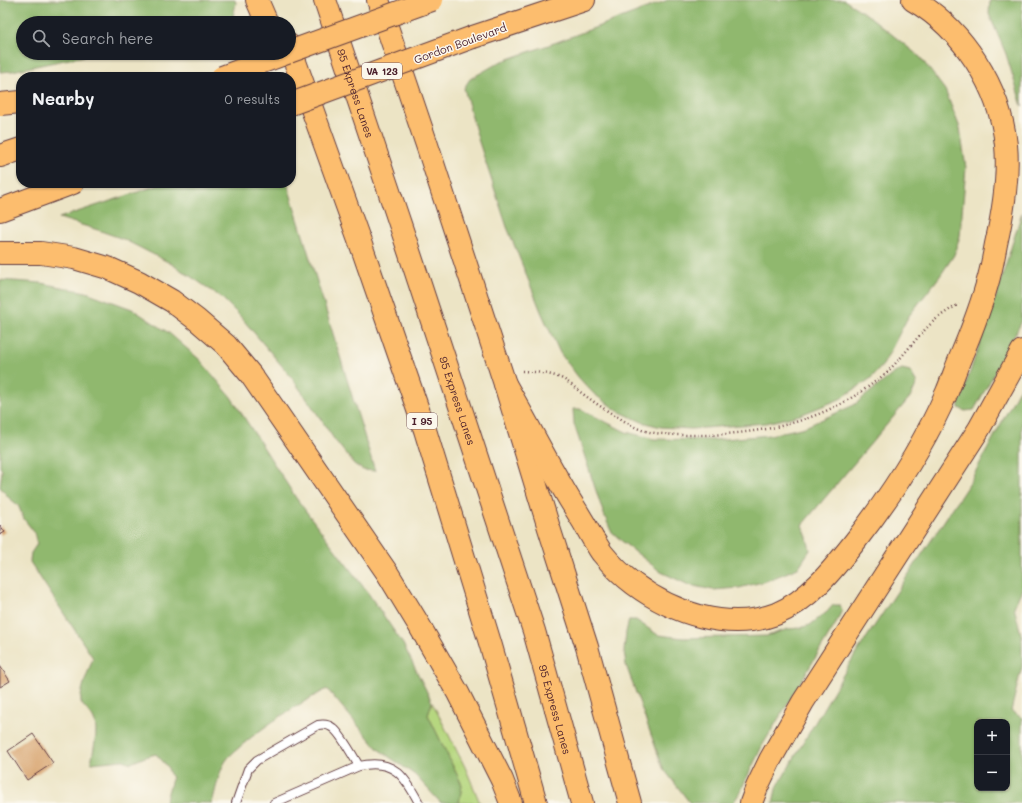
<!DOCTYPE html>
<meta charset="utf-8">
<style>
:root{--surface:#171b24;--page:#242831;--text:#f1f3f6;--muted:#9ea1a6;--line:#363941}
body{margin:0;font-family:Mali,sans-serif;background:var(--page);color:var(--text)}
.controls{position:absolute;right:12px;bottom:12px;display:grid;overflow:hidden;border-radius:8px;box-shadow:0 1px 3px #0004}
.controls button{width:36px;height:36px;display:grid;place-items:center;padding:0;border:0;border-bottom:1px solid var(--line);background:var(--surface);color:var(--text);font:20px sans-serif}
.list{margin:0;padding:0;list-style:none}
h2{display:flex;justify-content:space-between;align-items:center;height:52px;margin:0;padding:0 16px;font-size:17px}
h2 small{font-size:13px;font-weight:400;color:var(--muted)}
.icon{flex:none;width:22px;height:22px;fill:none;stroke:currentColor;stroke-width:2;stroke-linecap:round;stroke-linejoin:round}
.map{position:relative;flex:none;width:1022px;height:803px;overflow:hidden}
.search{position:absolute;background:var(--surface);box-shadow:0 1px 3px #0004;left:16px;top:16px;width:280px;height:44px;display:flex;align-items:center;gap:10px;box-sizing:border-box;padding:0 14px;border-radius:22px;color:var(--muted);font-size:15px}
.panel{position:absolute;background:var(--surface);box-shadow:0 1px 3px #0004;left:16px;top:72px;width:280px;height:116px;border-radius:16px}
.map>svg:first-child{display:block}
.green{fill:#b6d77f;stroke:#807b55}
.forest{fill:#90b86e;stroke:#6d6c4c;fill-rule:evenodd}
.building{fill:#d8a470}
.lines{fill:none;stroke-linecap:round;stroke-linejoin:round}
.service-casing{stroke:#623d42;stroke-width:10}
.trunk-casing{stroke:#623d42;stroke-width:24}
.motorway-casing{stroke:#623d42;stroke-width:24}
.path{stroke:#623d42;stroke-width:2.5;stroke-dasharray:1 3;stroke-linecap:butt}
.service{stroke:#fff;stroke-width:8}
.trunk{stroke:#fcbd6e;stroke-width:22}
.motorway{stroke:#fcbd6e;stroke-width:22}
.trunk-bridge-casing{stroke:#623d42;stroke-width:24;stroke-linecap:butt}
.trunk-bridge{stroke:#fcbd6e;stroke-width:22}
.labels{text-anchor:middle;dominant-baseline:central;stroke-width:3;stroke-linejoin:round;paint-order:stroke}
.shield{fill:#fbf7ec;stroke:#7f6065;stroke-width:1}
.shield-label{font-size:10px;font-weight:bold;fill:#4a1f2b}
.street-label{font-size:11px;fill:#4a1f2b;stroke:#fbf7ec}
</style>
<div class="map">
<svg width="1022" height="803" viewBox="0 0 1022 803">
<rect width="100%" height="100%" fill="#fbf7ec"/>
<filter id="ink" filterUnits="userSpaceOnUse"><feTurbulence type="fractalNoise" baseFrequency=".025" numOctaves="2"/><feDisplacementMap in="SourceGraphic" scale="8" xChannelSelector="R" yChannelSelector="G"/><feConvolveMatrix kernelMatrix="1 2 1 2 8 2 1 2 1" color-interpolation-filters="sRGB"/></filter>
<filter id="wash" filterUnits="userSpaceOnUse"><feTurbulence type="fractalNoise" baseFrequency=".012" numOctaves="4" result="noise"/><feDisplacementMap in="SourceGraphic" scale="16" xChannelSelector="R" yChannelSelector="G"/><feGaussianBlur stdDeviation="0.9" result="paint"/><feColorMatrix in="noise" values="0 0 0 0 0 0 0 0 0 0 0 0 0 0 0 0 0 1.4 0 .05"/><feComposite in="paint" operator="in"/></filter>
<g filter="url(#wash)">
<rect width="100%" height="100%" fill="#ece4c5"/>
<polygon class="green" points="432,702 465,767 480,803 459,803 462,785 428,715"/>
<g class="forest">
<polygon points="0,0 235,0 236,3 233,17 218,23 23,23 23,53 98,53 12,71 0,72"/>
<polygon points="668,0 844,0 869,16 920,57 945,90 960,128 966,168 960,236 954,255 940,276 908,317 883,365 870,379 840,399 800,415 766,423 691,429 661,427 642,422 618,411 594,394 579,378 560,353 542,314 507,227 478,139 464,88 470,79 500,62 557,42"/>
<polygon points="990,0 1022,0 1022,106 1006,54 989,14"/>
<polygon points="165,183 287,183 375,471 363,470 354,464 334,439 316,412 292,378 240,316 222,298 199,282 170,263 123,239 98,230 59,218"/>
<polygon points="1022,212 1022,321 1004,356 974,410 965,411 959,408 959,399 967,381 998,290"/>
<path d="M 0,280 L 41,283 L 86,292 L 132,309 L 169,333 L 200,360 L 231,397 L 296,498 L 368,593 L 403,644 L 432,702 L 428,715 L 462,785 L 459,803 L 441,803 L 415,775 L 378,749 L 327,689 C 297,705 268,723 242,745 C 237,750 229,755 225,762 C 218,774 216,790 212,803 L 165,803 L 172,779 L 167,766 L 156,754 L 145,757 L 131,763 L 123,760 L 91,763 C 93,751 99,731 94,720 C 92,714 83,707 81,702 C 79,693 90,667 93,658 L 30,562 L 31,553 L 37,544 L 34,532 L 24,519 L 18,505 L 9,498 L 0,487 L 2,470 L 0,467 Z"/>
<polygon points="902,369 910,371 917,383 911,396 802,525 807,537 810,550 798,568 766,581 739,588 713,590 689,585 661,572 624,543 611,531 603,512 574,424 573,409 580,409 626,432 654,439 713,440 770,435 805,427 854,405 893,374"/>
<path d="M 1022,384 L 1022,589 L 1014,607 L 1022,638 L 1022,666 L 1011,711 L 1022,718 L 1022,803 L 773,803 L 776,789 L 853,658 L 970,482 ZM 977,722 L 1007,722 L 1007,788 L 977,788 Z"/>
<polygon points="833,605 840,605 842,610 835,625 762,746 739,794 733,803 690,803 663,768 626,665 624,651 626,632 629,620 636,620 658,635 684,638 767,636 788,629 800,628 810,625 827,612"/>
</g>
<g id="blocks">
<g class="building">
<polygon points="0,525 5,532 0,535"/>
<polygon points="0,666 10,681 0,687"/>
<polygon points="33,734 53,763 27,780 8,751"/>
</g>
</g>
</g>
<g filter="url(#ink)">
<use href="#blocks" fill-opacity="0" stroke="#623d42" stroke-width="1"/>
<g class="lines">
<defs>
<g id="service">
<path d="M 236,803 L 248,769 L 257,760 L 318,725 C 323,724 328,724 333,728 C 341,734 353,756 359,766"/>
<path d="M 274,803 L 359,766 C 393,758 405,776 419,803"/>
</g>
<g id="trunk">
<polyline points="473,37 584,0"/>
<polyline points="0,156 21,149"/>
<polyline points="0,210 73,183"/>
</g>
<g id="motorway">
<polyline points="257,0 267,23"/>
<path id="s1" d="M 325,0 L 403,233 L 534,631 L 582,803"/>
<polyline points="378,0 427,145 505,384 549,528 587,647 630,803"/>
<polyline points="289,45 361,245 425,430 491,646 536,803"/>
<polyline points="0,104 21,102"/>
<polyline points="0,253 41,253 74,258 108,268 139,282 172,301 197,320 226,345 251,375 388,574 419,625 458,693 502,780 511,803"/>
<path d="M 505,384 C 528,424 549,466 573,505 C 580,516 587,528 593,539 C 596,543 599,549 602,553 C 611,564 623,576 634,584 C 673,613 728,632 776,614 C 809,601 835,567 857,539 C 892,494 924,445 947,392 C 952,380 956,368 961,356 C 972,330 982,304 989,277 C 992,266 994,255 996,244 C 1003,213 1009,176 1006,145 C 1000,87 963,29 913,0"/>
<polyline points="751,803 757,787 770,760 803,702 979,429 1022,351"/>
</g>
</defs>
<use href="#service" class="service-casing"/>
<use href="#trunk" class="trunk-casing"/>
<use href="#motorway" class="motorway-casing"/>
<path class="path" d="M 522,371 C 536,372 550,373 563,379 C 570,383 576,389 583,394 C 594,402 605,410 618,417 C 626,422 633,427 642,430 C 662,436 684,435 705,435 C 774,433 834,418 887,372 C 904,356 917,336 934,321 C 942,314 951,309 959,304"/>
<use href="#service" class="service"/>
<use href="#trunk" class="trunk"/>
<use href="#motorway" class="motorway"/>
<defs>
<g id="trunk-bridge">
<polyline points="289,52 432,0"/>
<polyline points="222,77 287,53"/>
<polyline points="291,104 473,37"/>
</g>
</defs>
<use href="#trunk-bridge" class="trunk-bridge-casing"/>
<use href="#trunk-bridge" class="trunk-bridge"/>
</g>
</g>
<g class="labels">
<g class="shield">
<rect x="362" y="63" width="40" height="16" rx="3"/>
<rect x="407" y="413" width="30" height="16" rx="3"/>
</g>
<g class="shield-label">
<text x="382" y="71">VA 123</text>
<text x="422" y="421">I 95</text>
</g>
<g class="street-label">
<text transform="translate(460 43) rotate(-20)">Gordon Boulevard</text>
<text stroke="none"><textPath href="#s1" startOffset="98">95 Express Lanes</textPath></text>
<text stroke="none"><textPath href="#s1" startOffset="422">95 Express Lanes</textPath></text>
<text stroke="none"><textPath href="#s1" startOffset="746">95 Express Lanes</textPath></text>
</g>
</g>
</svg>
<div class="controls">
<button>+</button>
<button>−</button>
</div>
<div class="search"><svg class="icon" aria-label="search" viewBox="0 0 24 24"><circle cx="10" cy="10" r="6"/><path d="M15 15l6 6"/></svg>Search here</div>
<section class="panel">
<h2>Nearby<small>0 results</small></h2>
<ul class="list">
</ul>
</section>
</div>
